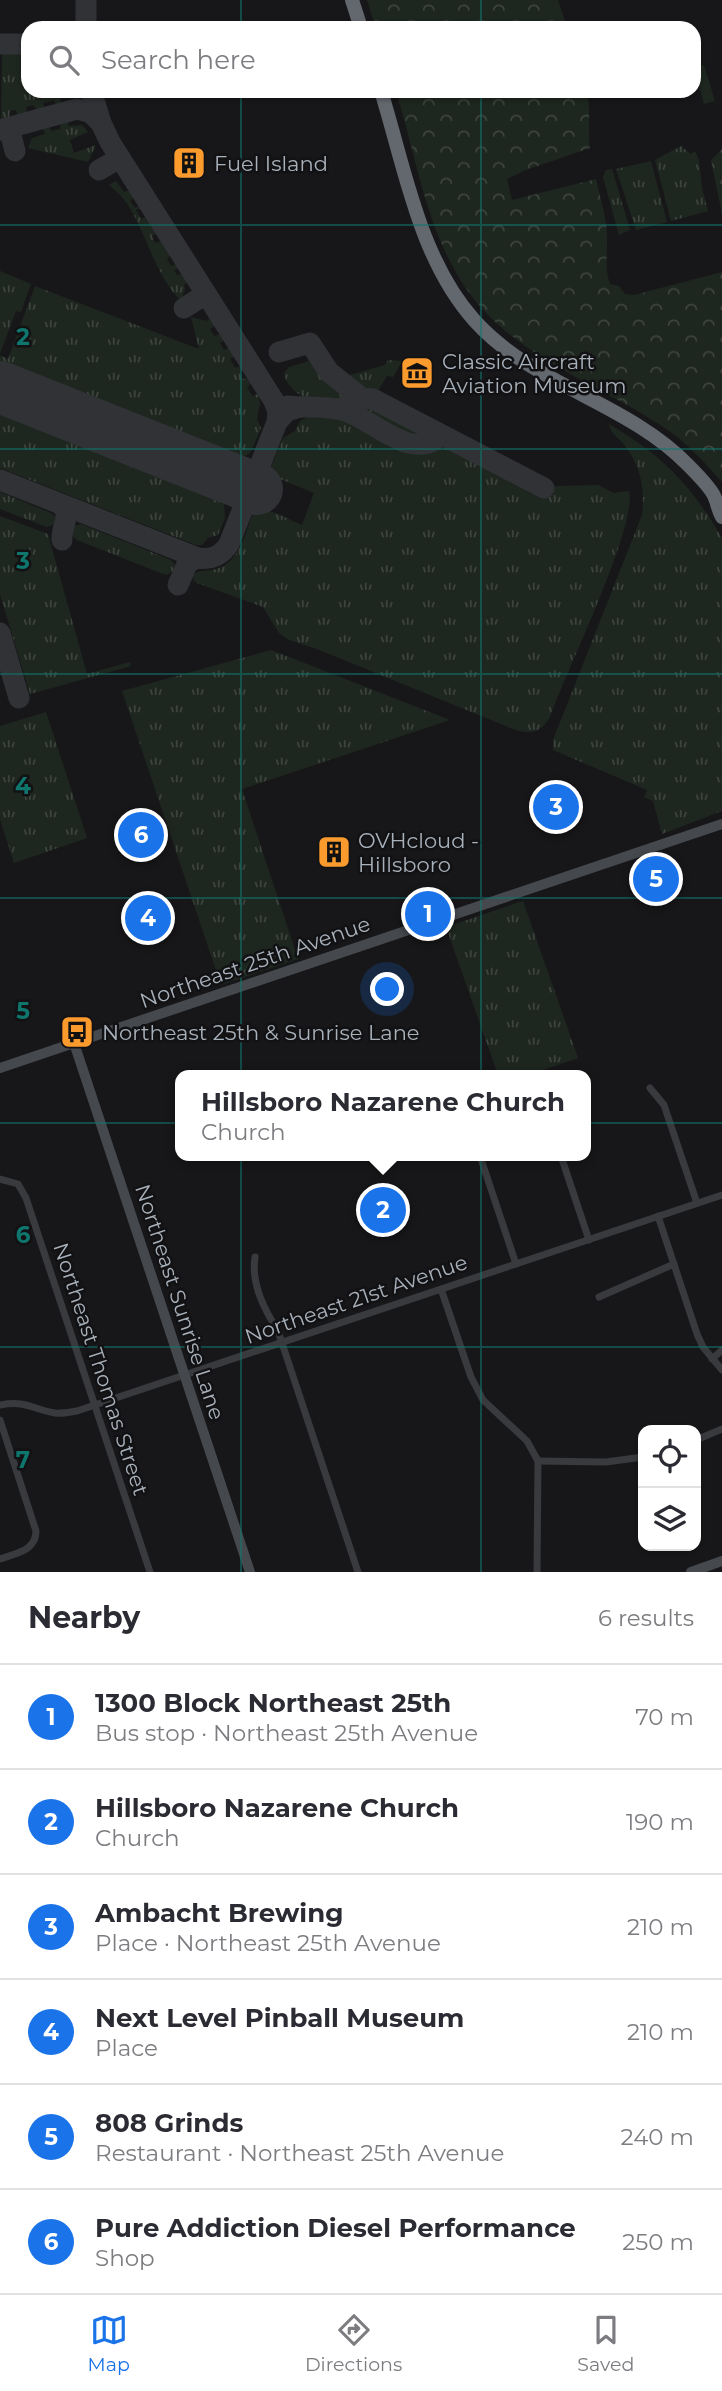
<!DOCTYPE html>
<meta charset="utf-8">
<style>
:root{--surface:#fff;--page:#f7f7f7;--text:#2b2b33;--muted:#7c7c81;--line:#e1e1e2;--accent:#1a73e8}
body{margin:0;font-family:Montserrat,sans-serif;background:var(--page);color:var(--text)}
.controls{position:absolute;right:21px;bottom:21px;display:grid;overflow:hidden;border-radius:14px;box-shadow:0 2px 5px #0004}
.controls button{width:63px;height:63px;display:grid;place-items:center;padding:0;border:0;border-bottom:2px solid var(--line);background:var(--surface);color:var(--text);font:35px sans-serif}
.you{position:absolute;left:388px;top:990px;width:24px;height:24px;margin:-18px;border:5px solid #fff;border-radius:50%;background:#1a73e8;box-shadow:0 0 0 10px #1a73e833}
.badge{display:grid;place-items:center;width:46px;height:46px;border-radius:50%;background:var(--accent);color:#fff;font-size:23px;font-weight:700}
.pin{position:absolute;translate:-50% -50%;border:4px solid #fff;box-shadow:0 2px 7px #0006}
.popup{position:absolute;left:175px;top:1070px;width:416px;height:91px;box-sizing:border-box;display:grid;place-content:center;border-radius:14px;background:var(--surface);filter:drop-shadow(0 2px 5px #0005);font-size:23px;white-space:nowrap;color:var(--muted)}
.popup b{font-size:26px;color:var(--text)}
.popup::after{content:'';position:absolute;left:50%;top:100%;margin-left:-14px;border:14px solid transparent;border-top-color:var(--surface)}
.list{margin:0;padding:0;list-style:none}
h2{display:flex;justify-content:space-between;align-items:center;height:91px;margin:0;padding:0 28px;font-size:30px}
h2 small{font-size:23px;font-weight:400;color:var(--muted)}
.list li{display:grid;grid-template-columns:46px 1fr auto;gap:21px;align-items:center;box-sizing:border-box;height:105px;padding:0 28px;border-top:2px solid var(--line)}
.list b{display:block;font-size:26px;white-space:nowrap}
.list p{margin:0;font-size:23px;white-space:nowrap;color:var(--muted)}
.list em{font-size:23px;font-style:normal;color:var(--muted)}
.icon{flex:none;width:38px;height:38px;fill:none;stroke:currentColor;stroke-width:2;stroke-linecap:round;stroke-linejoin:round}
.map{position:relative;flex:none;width:722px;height:1572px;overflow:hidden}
.search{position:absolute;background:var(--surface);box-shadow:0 2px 5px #0004;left:21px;right:21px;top:21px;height:77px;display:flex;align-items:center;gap:18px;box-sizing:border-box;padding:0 24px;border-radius:21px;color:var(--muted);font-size:26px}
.sheet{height:721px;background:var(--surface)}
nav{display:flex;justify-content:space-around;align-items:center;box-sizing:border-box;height:98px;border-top:2px solid var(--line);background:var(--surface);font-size:19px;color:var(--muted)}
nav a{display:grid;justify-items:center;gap:4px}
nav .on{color:var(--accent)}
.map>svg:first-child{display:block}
.grass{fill:url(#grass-tufts)}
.forest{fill:url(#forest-crowns)}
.pitch{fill:#1e271f}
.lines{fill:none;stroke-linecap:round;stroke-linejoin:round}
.taxiway{stroke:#303236;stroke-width:21}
.runway{stroke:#303236;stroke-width:52}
.street{stroke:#383a3e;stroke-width:7}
.secondary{stroke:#45494e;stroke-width:10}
.highway{stroke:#63686f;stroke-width:14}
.grid{fill:none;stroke:#0f766e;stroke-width:2;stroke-opacity:0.55}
.labels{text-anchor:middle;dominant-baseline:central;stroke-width:5;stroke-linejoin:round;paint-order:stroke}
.poi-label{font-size:21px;fill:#a8b0ba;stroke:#121214;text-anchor:start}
.street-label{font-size:21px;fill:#a8b0ba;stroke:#121214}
.grid-label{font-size:23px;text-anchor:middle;font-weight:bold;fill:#0f766e;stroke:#121214;stroke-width:5;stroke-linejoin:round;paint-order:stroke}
</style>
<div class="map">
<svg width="722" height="1572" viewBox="0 0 722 1572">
<defs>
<pattern id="grass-tufts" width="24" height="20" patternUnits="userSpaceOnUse" patternTransform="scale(1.75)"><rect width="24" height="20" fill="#1e271f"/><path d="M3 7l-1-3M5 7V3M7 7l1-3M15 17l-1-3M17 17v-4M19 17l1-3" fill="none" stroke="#3c443d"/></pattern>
<pattern id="forest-crowns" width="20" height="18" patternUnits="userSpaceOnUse" patternTransform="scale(1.75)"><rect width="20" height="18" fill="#1e271f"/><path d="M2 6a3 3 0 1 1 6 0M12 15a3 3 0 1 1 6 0" fill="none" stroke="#3c443d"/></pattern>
</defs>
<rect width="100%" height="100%" fill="#171719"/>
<g class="grass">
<polygon points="2,54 28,54 28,91 72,92 60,97 61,103 56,105 54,100 43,103 44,108 37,110 33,105 26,107 27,113 18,116 16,110 10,111 9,118 1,121"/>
<polygon points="67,120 69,126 82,125 88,132 70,140 74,153 96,145 88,162 28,148 32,138 45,134 42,127 49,125 51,131 60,129 61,122"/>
<polygon points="681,146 691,154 695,151 699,160 702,188 708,211 671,221 655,160"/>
<polygon points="651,161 667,222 636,230 616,169"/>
<polygon points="612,169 630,230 619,235 603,177 606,170"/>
<path d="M 116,181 L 124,192 L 130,190 L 134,197 L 130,201 L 135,208 L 139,206 L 141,208 L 136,210 L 141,219 L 146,217 L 156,233 L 152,236 L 155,243 L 162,241 L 171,255 L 167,259 L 171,266 L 177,264 L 179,268 L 174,270 L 177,275 L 183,274 L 188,282 L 184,285 L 185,290 L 183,294 L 183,298 L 178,298 C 154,271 147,235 128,205 C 123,197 116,191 109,185 Z"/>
<polygon points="0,271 31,284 21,312 16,311 0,354"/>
<polygon points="35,286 199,349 191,317 206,321 211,318 215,325 210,329 214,336 220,334 224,340 220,343 224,350 229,348 234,357 230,359 235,368 240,366 242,370 239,372 242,379 248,378 251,384 247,387 252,396 258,394 260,403 257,419 261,428 251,452 242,458 235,457 229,450 215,454 0,368 0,355 8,359"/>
<path d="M 313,360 L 325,377 L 350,397 C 330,411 287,398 284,373 L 289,367 Z"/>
<polygon points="388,360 402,361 393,377 387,376 378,391 364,392 343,377 385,365"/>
<polygon points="0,406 145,464 203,489 208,498 218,499 224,504 225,518 218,535 208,538 202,545 196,545 0,468"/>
<polygon points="363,407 377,409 431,438 421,441 411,440 355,411"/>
<path d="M 327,414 L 346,416 L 409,449 L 419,451 L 447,447 L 531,491 L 543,493 L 557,486 L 598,485 L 614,493 L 629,491 C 638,525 565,674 550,717 C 541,733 530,735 513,729 L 317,649 L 289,640 L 279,633 L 263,607 L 197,583 L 193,580 L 194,574 C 201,569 207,572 216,569 C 240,562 245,534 253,513 C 265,504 288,520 302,525 L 314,493 L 275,477 L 271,467 L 283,438 L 295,431 L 300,421 L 312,415 Z"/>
<path d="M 609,424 C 662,455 691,485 722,538 L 722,811 L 662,834 L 653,801 L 644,797 L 647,790 L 553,750 L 553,740 L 642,515 C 645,490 641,466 625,446 C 620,438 610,434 609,424 Z"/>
<polygon points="0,492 51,513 55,516 54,524 47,527 0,509"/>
<polygon points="0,516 48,534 87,674 130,662 131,666 30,694 0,594"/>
<polygon points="81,524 171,560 175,564 173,571 167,575 163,574 77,540 72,536 74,526"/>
<polygon points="271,650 450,720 242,789 298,959 221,985 122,691"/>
<polygon points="46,712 87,838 14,863 0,819 0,726"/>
<polygon points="523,901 578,1058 529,1075 498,1075 446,927"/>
</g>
<g class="forest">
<polygon points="367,0 558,0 567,28 376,28"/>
<path d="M 396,91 L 586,91 C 592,109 587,129 590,148 L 526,170 L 507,179 L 512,200 L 596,179 C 600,197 606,216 607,234 C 608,251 604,268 610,284 L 619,286 L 625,294 L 634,295 L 722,272 L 722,482 C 707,465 691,447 672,433 C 603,384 515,360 465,287 C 426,229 416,156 396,91 Z"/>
<polygon points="722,149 722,214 711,160"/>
</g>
<polygon class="pitch" points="704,65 715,101 704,104 694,69"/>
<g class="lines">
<g class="taxiway">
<polyline points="86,0 86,28"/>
<polyline points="0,44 28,44"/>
<polyline points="91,91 101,123 110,142 274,401 278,411 277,422"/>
<polyline points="9,128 15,151"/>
<polyline points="0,130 77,109 91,113 101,123"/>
<polyline points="99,170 120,158"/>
<polyline points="184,308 206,294"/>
<polyline points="279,352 310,343 329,372 363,399"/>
<path d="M 287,406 C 305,408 325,406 342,410 C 373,418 412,464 441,435"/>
<path d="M 336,409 C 350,408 359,396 373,399 L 544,488"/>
<path d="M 0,480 L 198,558 C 212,560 221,556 229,544 L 277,422 L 287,411 L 300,407"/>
<path d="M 60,504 C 73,513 61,526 62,540"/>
<polyline points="178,585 188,562 198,558"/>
<polyline points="0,633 19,698"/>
</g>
<polyline class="runway" points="0,387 257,489"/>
<g class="street">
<polyline points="650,1088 664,1105 697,1203"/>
<polyline points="480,1156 516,1264"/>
<polyline points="561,1156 589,1240"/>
<polyline points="0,1179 18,1184 26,1198 150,1572"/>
<polyline points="658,1216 697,1334 703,1347 722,1370"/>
<path d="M 255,1257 C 251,1284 264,1309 278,1331 L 358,1572"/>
<polyline points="441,1289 471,1377 483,1400 527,1441 538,1461 537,1572"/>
<polyline points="599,1297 674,1264"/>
<polyline points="712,1359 722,1350"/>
<path d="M 0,1405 C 27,1400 31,1409 55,1413 C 61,1414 70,1412 77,1411 L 722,1195"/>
<path d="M 0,1420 L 36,1531 C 36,1551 16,1553 0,1559"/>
<polyline points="696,1440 722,1429"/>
<polyline points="538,1461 606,1462 643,1457"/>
</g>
<g class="secondary">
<polyline points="74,1043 250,1572"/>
<polyline points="0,1068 722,824"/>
<polyline points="691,1572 722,1561"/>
</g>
<g class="highway">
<polyline points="352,0 361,28"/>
<path d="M 381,91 C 405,168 419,258 474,320 C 533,386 627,402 688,465 C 695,472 712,489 715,498 C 718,505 718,510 722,517"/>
</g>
</g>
<path class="grid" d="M 241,0 L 241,28M 481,0 L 481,28M 241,91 L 241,1572M 481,91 L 481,1572M 0,225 L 722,225M 0,449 L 722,449M 0,674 L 722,674M 0,898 L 722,898M 0,1123 L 722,1123M 0,1347 L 722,1347"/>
<defs>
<symbol id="building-square" viewBox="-11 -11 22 22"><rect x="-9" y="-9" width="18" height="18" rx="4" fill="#fb9a2d" stroke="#121214"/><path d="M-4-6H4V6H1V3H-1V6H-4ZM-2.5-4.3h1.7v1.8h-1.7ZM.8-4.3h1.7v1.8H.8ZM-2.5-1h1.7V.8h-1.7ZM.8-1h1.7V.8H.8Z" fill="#111"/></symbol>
<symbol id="museum-square" viewBox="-11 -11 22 22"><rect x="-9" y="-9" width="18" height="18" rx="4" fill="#fb9a2d" stroke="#121214"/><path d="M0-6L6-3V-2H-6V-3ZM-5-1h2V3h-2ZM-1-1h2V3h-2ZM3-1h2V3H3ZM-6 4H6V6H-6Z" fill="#111"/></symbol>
<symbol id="bus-square" viewBox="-11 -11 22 22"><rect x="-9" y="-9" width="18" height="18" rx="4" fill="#fb9a2d" stroke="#121214"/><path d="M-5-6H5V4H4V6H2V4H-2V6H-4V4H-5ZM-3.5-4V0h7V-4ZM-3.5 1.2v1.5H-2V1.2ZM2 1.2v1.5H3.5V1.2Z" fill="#111"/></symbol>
</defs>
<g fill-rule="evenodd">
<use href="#building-square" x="170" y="144" width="38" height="38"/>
<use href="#museum-square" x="398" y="354" width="38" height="38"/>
<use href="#building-square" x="315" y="833" width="38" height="38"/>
<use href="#bus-square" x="58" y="1013" width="38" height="38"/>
</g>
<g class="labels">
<g class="poi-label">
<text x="214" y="163">Fuel Island</text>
<text x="442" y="361">Classic Aircraft<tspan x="442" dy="24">Aviation Museum</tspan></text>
<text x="358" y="840">OVHcloud -<tspan x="358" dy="24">Hillsboro</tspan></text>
<text x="102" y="1032">Northeast 25th &amp; Sunrise Lane</text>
</g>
<g class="street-label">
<text transform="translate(255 962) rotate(-19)">Northeast 25th Avenue</text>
<text transform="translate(356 1299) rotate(-19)">Northeast 21st Avenue</text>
<text transform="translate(180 1302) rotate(72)">Northeast Sunrise Lane</text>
<text transform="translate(101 1369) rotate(72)">Northeast Thomas Street</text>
</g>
</g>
<g class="grid-label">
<text x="23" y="345">2</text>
<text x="23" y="569">3</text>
<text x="23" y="794">4</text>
<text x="23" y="1019">5</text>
<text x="23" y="1243">6</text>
<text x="23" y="1468">7</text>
</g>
</svg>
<div class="controls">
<button><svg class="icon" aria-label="locate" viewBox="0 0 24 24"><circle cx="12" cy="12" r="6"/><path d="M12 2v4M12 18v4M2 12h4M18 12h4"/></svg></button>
<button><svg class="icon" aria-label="layers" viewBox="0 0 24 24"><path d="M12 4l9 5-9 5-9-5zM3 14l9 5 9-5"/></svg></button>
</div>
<div class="you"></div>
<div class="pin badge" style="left:428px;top:914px">1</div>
<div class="pin badge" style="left:383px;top:1210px">2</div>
<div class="popup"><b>Hillsboro Nazarene Church</b>Church</div>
<div class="pin badge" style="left:556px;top:807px">3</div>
<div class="pin badge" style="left:148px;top:918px">4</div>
<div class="pin badge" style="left:656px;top:879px">5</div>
<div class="pin badge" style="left:141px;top:835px">6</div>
<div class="search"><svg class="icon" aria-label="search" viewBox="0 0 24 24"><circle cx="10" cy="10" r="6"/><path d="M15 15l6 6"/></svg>Search here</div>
</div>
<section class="sheet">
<h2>Nearby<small>6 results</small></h2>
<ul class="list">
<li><span class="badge">1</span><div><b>1300 Block Northeast 25th</b><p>Bus stop · Northeast 25th Avenue</p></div><em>70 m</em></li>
<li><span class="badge">2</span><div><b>Hillsboro Nazarene Church</b><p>Church</p></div><em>190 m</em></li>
<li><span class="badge">3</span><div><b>Ambacht Brewing</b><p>Place · Northeast 25th Avenue</p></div><em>210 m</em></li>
<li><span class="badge">4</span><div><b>Next Level Pinball Museum</b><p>Place</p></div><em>210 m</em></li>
<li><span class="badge">5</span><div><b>808 Grinds</b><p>Restaurant · Northeast 25th Avenue</p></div><em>240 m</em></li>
<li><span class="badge">6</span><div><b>Pure Addiction Diesel Performance</b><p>Shop</p></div><em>250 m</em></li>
</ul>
</section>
<nav>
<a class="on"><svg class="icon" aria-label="map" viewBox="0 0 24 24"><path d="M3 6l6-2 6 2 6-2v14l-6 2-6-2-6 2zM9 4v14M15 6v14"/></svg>Map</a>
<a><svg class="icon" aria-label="directions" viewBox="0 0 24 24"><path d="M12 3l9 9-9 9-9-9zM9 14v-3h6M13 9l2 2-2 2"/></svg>Directions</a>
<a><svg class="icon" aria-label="saved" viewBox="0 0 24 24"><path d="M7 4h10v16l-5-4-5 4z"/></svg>Saved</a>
</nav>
